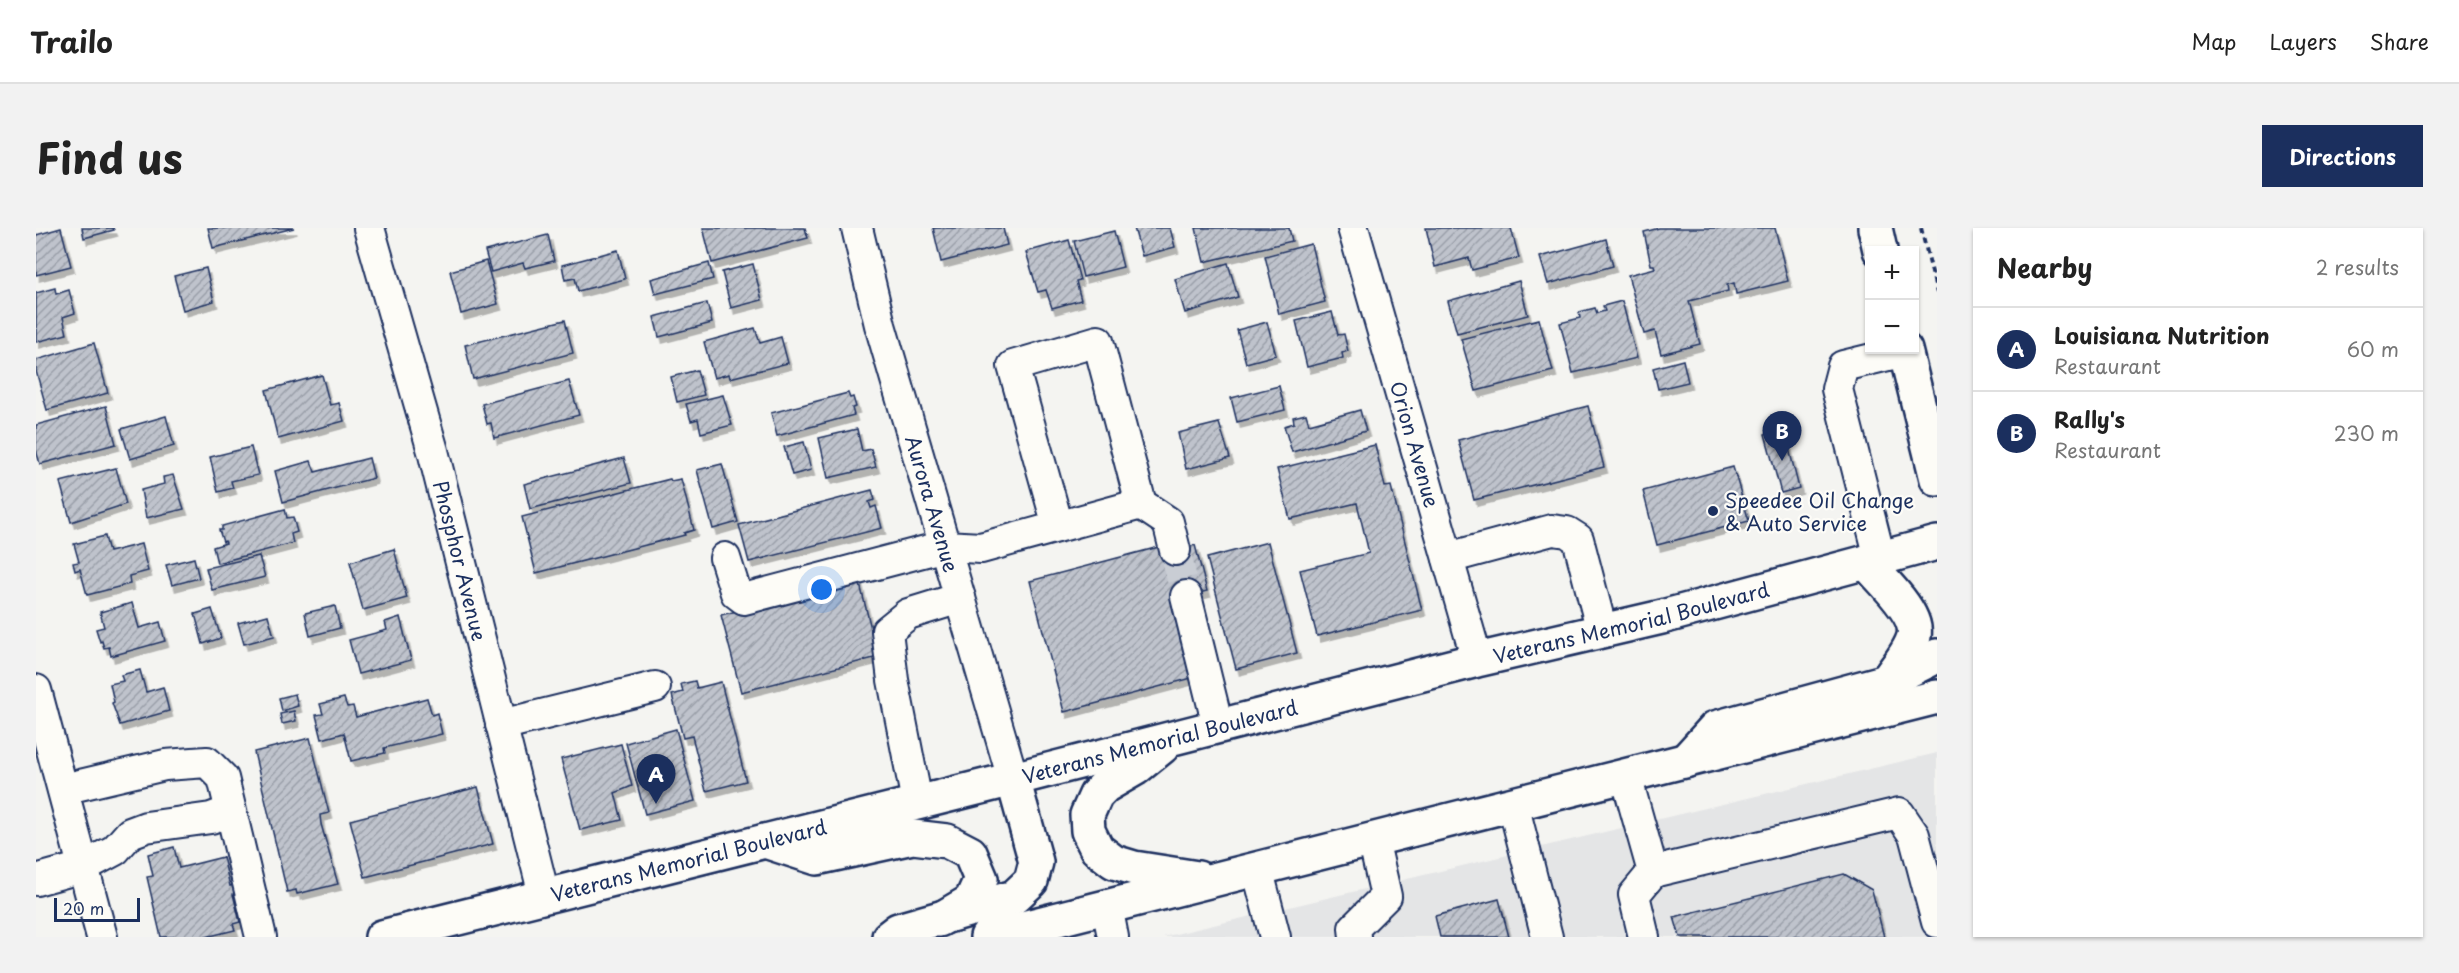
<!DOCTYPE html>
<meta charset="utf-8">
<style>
:root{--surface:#fff;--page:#f2f2f2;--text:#222;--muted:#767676;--line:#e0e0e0;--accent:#1b2f5e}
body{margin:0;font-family:"Playpen Sans",sans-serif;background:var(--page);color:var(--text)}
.controls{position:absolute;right:18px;top:18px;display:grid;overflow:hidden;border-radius:0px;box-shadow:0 2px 4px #0004}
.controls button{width:54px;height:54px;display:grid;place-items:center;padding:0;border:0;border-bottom:2px solid var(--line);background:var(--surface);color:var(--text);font:30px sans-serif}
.scale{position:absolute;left:18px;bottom:15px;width:86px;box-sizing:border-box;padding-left:6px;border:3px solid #1b2f5e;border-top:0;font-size:16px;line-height:21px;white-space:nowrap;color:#1b2f5e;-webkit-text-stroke:4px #fdfcf7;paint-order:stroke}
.you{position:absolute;left:786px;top:362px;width:21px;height:21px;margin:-15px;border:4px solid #fff;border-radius:50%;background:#1a73e8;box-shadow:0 0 0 9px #1a73e833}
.badge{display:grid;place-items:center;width:39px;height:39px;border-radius:50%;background:var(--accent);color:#fff;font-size:20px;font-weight:700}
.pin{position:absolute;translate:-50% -50px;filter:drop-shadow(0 2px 3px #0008)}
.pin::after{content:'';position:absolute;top:32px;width:21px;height:18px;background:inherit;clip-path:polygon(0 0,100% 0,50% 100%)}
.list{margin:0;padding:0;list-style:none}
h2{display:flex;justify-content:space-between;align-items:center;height:78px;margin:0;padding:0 24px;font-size:26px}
h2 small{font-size:20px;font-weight:400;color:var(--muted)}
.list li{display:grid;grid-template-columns:39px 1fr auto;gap:18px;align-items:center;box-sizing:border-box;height:84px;padding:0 24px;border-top:2px solid var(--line)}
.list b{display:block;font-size:22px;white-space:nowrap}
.list p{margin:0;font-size:20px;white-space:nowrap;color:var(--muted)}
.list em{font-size:20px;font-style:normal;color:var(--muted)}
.map{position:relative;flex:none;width:1901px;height:709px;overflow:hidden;border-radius:0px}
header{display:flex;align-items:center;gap:36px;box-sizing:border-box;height:84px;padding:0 30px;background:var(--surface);border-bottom:2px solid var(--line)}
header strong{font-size:28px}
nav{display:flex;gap:33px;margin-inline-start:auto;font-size:21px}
.intro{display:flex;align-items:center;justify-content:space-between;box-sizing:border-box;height:144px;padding:0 36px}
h1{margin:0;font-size:42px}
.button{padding:15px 27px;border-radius:0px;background:var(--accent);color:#fff;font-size:21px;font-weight:700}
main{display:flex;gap:36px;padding:0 36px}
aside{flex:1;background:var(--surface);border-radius:0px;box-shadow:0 2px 4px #0004}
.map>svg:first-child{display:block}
.built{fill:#e4e5e6}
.building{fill:url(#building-hatch);stroke:#1b2f5e;stroke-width:1.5;filter:url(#shadow)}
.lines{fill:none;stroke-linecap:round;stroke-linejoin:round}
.minor-tunnel{stroke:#c9cdd4;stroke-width:30;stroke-dasharray:30 15;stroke-linecap:butt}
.minor-casing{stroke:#1b2f5e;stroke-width:34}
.major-casing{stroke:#1b2f5e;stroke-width:38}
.path{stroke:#1b2f5e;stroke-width:4;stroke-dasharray:6 4.5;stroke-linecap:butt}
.minor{stroke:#fdfcf7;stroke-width:30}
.major{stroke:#fdfcf7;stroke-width:33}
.poi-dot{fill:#1b2f5e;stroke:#fdfcf7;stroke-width:2}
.labels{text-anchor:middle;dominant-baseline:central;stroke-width:4.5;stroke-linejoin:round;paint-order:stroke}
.street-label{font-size:20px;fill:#1b2f5e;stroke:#fdfcf7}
.poi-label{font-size:20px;fill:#1b2f5e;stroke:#fdfcf7;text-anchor:start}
</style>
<header>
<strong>Trailo</strong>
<nav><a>Map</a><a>Layers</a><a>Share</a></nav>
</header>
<div class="intro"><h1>Find us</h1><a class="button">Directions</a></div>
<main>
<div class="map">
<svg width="1901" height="709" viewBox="0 0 1901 709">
<defs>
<pattern id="building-hatch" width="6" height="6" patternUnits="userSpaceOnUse" patternTransform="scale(1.5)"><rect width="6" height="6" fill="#bfc3cc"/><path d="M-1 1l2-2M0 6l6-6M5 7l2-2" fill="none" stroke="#9a9fa9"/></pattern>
<filter id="shadow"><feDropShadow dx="3.5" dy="6" stdDeviation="0" flood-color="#0004"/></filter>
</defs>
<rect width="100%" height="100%" fill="#f4f4f1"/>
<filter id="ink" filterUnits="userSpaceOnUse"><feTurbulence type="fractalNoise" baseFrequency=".0167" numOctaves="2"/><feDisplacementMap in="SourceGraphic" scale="12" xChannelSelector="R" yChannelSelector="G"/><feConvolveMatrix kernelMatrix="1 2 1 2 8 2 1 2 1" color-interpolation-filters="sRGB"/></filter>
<g filter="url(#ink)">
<polygon class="built" points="1901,525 1901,709 1127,709"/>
<g class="building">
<polygon points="25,0 35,38 0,47 0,7"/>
<polygon points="46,0 77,0 78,2 48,10"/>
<polygon points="172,0 258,0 177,20"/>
<polygon points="667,0 769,0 772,10 676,35"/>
<polygon points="897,0 967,0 971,17 905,34"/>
<polygon points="1098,0 1134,0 1139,19 1106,28"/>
<polygon points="1160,0 1253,0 1256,13 1168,34"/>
<polygon points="1390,0 1475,0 1483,30 1436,42 1433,30 1399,39"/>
<polygon points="1623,0 1739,0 1752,53 1700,66 1698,55 1691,57 1692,63 1653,73 1664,116 1625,126 1619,103 1608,106 1592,47 1619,40 1618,37 1615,37 1608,4"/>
<polygon points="1078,3 1087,39 1047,49 1038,13"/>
<polygon points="512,7 518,33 489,40 487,35 455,44 449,23"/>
<polygon points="1570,11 1577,38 1512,56 1504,29"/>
<polygon points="1033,12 1044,52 1040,53 1045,72 1016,80 1010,62 1002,64 990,24"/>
<polygon points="1275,16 1289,74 1243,86 1229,28"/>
<polygon points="582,22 589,51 542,63 539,50 529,52 526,37"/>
<polygon points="450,33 462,76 425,86 414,43"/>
<polygon points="673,35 677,51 619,66 615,51"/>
<polygon points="1192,35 1202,69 1149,85 1139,51"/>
<polygon points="717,36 726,72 695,80 686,44"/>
<polygon points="170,40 178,73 147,82 138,48"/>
<polygon points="1483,53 1492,87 1421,105 1412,73"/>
<polygon points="19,60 20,66 33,62 39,85 27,89 31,106 0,114 0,65"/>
<polygon points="1586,73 1601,130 1537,145 1524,95 1544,90 1543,84 1559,80 1561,85 1569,83 1567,78"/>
<polygon points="671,75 676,95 623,109 618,89"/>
<polygon points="1296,84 1302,107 1308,106 1312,123 1306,125 1307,130 1271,139 1260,93"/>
<polygon points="1503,91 1517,143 1440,163 1425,111"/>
<polygon points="529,92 537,125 437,151 429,117"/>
<polygon points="1231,94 1240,127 1210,135 1201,102"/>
<polygon points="719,100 724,115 745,109 752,135 694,150 693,146 678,150 668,114"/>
<polygon points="58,115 72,165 11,182 0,143 0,132"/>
<polygon points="1647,132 1652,154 1622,161 1617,140"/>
<polygon points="661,142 668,167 641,174 635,149"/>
<polygon points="286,147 294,177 303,175 308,193 242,211 230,162"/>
<polygon points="533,153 543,187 458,210 455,195 451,196 446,176"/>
<polygon points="1243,158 1249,182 1201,194 1195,170"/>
<polygon points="812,165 814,170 817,169 820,179 816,180 818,187 741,208 735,185"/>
<polygon points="687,167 696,197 665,205 662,191 655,193 650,176"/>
<polygon points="70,178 80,216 4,236 0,222 0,197"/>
<polygon points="1552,178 1568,239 1438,272 1422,212"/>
<polygon points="1324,182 1330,203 1256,224 1248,198 1258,195 1257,189 1270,186 1273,196"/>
<polygon points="130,188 138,218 94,231 85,201"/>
<polygon points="1183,195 1194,230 1150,241 1142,205"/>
<polygon points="821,201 826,223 835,221 840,239 792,250 783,210"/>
<polygon points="1748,201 1763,260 1745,265 1729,206"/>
<polygon points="768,214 775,242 756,247 748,219"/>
<polygon points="1339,217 1349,259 1355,258 1386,382 1281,408 1264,342 1333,325 1321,275 1254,291 1241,241"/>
<polygon points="215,219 222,247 195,253 197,260 182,264 174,229"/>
<polygon points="333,230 338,250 247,274 239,243 275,233 279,244"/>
<polygon points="588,230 595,255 494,281 488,256"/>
<polygon points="686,236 702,294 677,301 661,242"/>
<polygon points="1697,239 1713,293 1621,317 1607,263"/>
<polygon points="80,240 90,276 35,294 24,254"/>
<polygon points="137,247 148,281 110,290 105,262 128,256 127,249"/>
<polygon points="634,251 635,253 645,251 658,302 648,305 649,307 500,345 486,289"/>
<polygon points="836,262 839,272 833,274 835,280 840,278 846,300 713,334 703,297"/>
<polygon points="249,281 251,290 257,289 261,304 255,306 257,315 181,335 177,319 190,315 189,313 187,314 183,302 186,302 186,298"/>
<polygon points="69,308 73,324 105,316 112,343 93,348 94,356 51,367 44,341 39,343 37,335 43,334 38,316"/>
<polygon points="1232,314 1261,425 1200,441 1171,330"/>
<polygon points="1159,317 1171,363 1136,372 1156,450 1028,484 994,353 1123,319 1125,326"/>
<polygon points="358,321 371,370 327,382 314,334"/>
<polygon points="223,328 229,349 176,362 170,340"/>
<polygon points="158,330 163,350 136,357 130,337"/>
<polygon points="823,352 842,429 705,464 685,387"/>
<polygon points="96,375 103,400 124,394 129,413 75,428 73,419 68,420 66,413 64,414 60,401 68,399 64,384"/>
<polygon points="299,378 304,400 274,408 269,385"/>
<polygon points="176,381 185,410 167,416 159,386"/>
<polygon points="232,387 238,408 208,416 202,395"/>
<polygon points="364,389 375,432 322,446 313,412 351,402 349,394"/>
<polygon points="104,442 110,464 127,459 133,483 84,497 76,475 78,474 74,456 87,453 85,447"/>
<polygon points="659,453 661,460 685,454 710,553 670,563 656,508 647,510 636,467 647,464 645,456"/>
<polygon points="259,466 262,478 246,483 243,470"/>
<polygon points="308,470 311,479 317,478 320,489 391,470 396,487 401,485 406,506 348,520 349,525 315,533 308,505 286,511 280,487 287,486 284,476"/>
<polygon points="258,483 260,493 246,496 244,486"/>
<polygon points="640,501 659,573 609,586 590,515"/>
<polygon points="274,510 293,585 284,587 285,596 302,656 261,666 260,662 251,664 218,524"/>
<polygon points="585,516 596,558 579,565 586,592 544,602 525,531"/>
<polygon points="442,559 457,616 329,649 314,592"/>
<polygon points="138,619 143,640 187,629 194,658 199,657 202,665 197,666 204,694 197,696 199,702 170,709 125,709 111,649 117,648 112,626"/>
<polygon points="1808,646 1836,662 1848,709 1644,709 1638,689"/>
<polygon points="1463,671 1473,709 1404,709 1399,688"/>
</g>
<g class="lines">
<polyline class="minor-tunnel" points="1139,322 1150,368"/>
<defs>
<g id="minor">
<path id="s1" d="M 333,0 L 397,223 L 508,667"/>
<path id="s2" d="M 821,0 L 844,97 L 977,551"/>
<path id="s3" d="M 1317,0 L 1441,432"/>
<polyline points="1105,276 1132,294 1139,322"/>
<polyline points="689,330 700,365 708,371 909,318 945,320 1105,276 1062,113 977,138 1022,298"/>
<polyline points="1412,330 1516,302 1531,304 1542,311 1566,403"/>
<polyline points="1844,330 1801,161 1807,138 1869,123"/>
<polyline points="1150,368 1182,498"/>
<polyline points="0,462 66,709"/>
<polyline points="465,497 619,459"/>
<polyline points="1590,548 1617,644 1863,585 1878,607 1901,694"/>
<polyline points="27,561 129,537 171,534 187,550 225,709"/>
<polyline points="881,574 857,452 851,403 872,386 924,370"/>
<polyline points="1477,576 1511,709"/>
<polyline points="1221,640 1239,709"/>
<polyline points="0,652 47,639 79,622 94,605 110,599 175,590 194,583"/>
<polyline points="1071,678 1077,709"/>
<polyline points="1319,709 1318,700 1350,668 1337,611"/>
<polyline points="1608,709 1598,667 1617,644"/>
</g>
<g id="major">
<polyline points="1839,0 1844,22"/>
<polyline points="1869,122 1901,251"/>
<path d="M 1830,334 C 1844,351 1883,385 1878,408 C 1874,424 1860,439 1851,453"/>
<polyline points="1126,519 1100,540 1069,558 1060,567 1051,587 1052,603 1061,621 1078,634 1098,640 1162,650"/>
<polyline points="1649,533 1679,500 1851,453 1901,428"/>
<polyline points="729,613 781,630 877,609 911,613 934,625 945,651 935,673 903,692"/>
<path id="s4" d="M 346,709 L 977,551 L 1441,432 L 1626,389 L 1901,315"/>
<polyline points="853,709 862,702 978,669 995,653 1000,634 977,551"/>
<polyline points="951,709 1901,469"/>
</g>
</defs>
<use href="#minor" class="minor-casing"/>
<use href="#major" class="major-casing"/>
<polyline class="path" points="1885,0 1901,65"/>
<use href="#minor" class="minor"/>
<use href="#major" class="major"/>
</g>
</g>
<circle class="poi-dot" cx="1677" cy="283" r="6"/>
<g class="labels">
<g class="street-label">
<text stroke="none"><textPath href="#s3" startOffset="225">Orion Avenue</textPath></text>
<text stroke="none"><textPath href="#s2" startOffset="286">Aurora Avenue</textPath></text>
<text stroke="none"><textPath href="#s1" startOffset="345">Phosphor Avenue</textPath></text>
<text stroke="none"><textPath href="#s4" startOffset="1288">Veterans Memorial Boulevard</textPath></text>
<text stroke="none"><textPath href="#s4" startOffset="802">Veterans Memorial Boulevard</textPath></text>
<text stroke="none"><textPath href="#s4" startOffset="316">Veterans Memorial Boulevard</textPath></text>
</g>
<g class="poi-label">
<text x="1689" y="272">Speedee Oil Change<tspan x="1689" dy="23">&amp; Auto Service</tspan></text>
</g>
</g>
</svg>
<div class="controls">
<button>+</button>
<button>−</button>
</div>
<div class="scale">20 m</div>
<div class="you"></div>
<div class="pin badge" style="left:620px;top:576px">A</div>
<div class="pin badge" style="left:1746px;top:233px">B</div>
</div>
<aside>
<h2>Nearby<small>2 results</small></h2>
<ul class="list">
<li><span class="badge">A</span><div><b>Louisiana Nutrition</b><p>Restaurant</p></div><em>60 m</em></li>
<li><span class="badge">B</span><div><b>Rally's</b><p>Restaurant</p></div><em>230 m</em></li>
</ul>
</aside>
</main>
